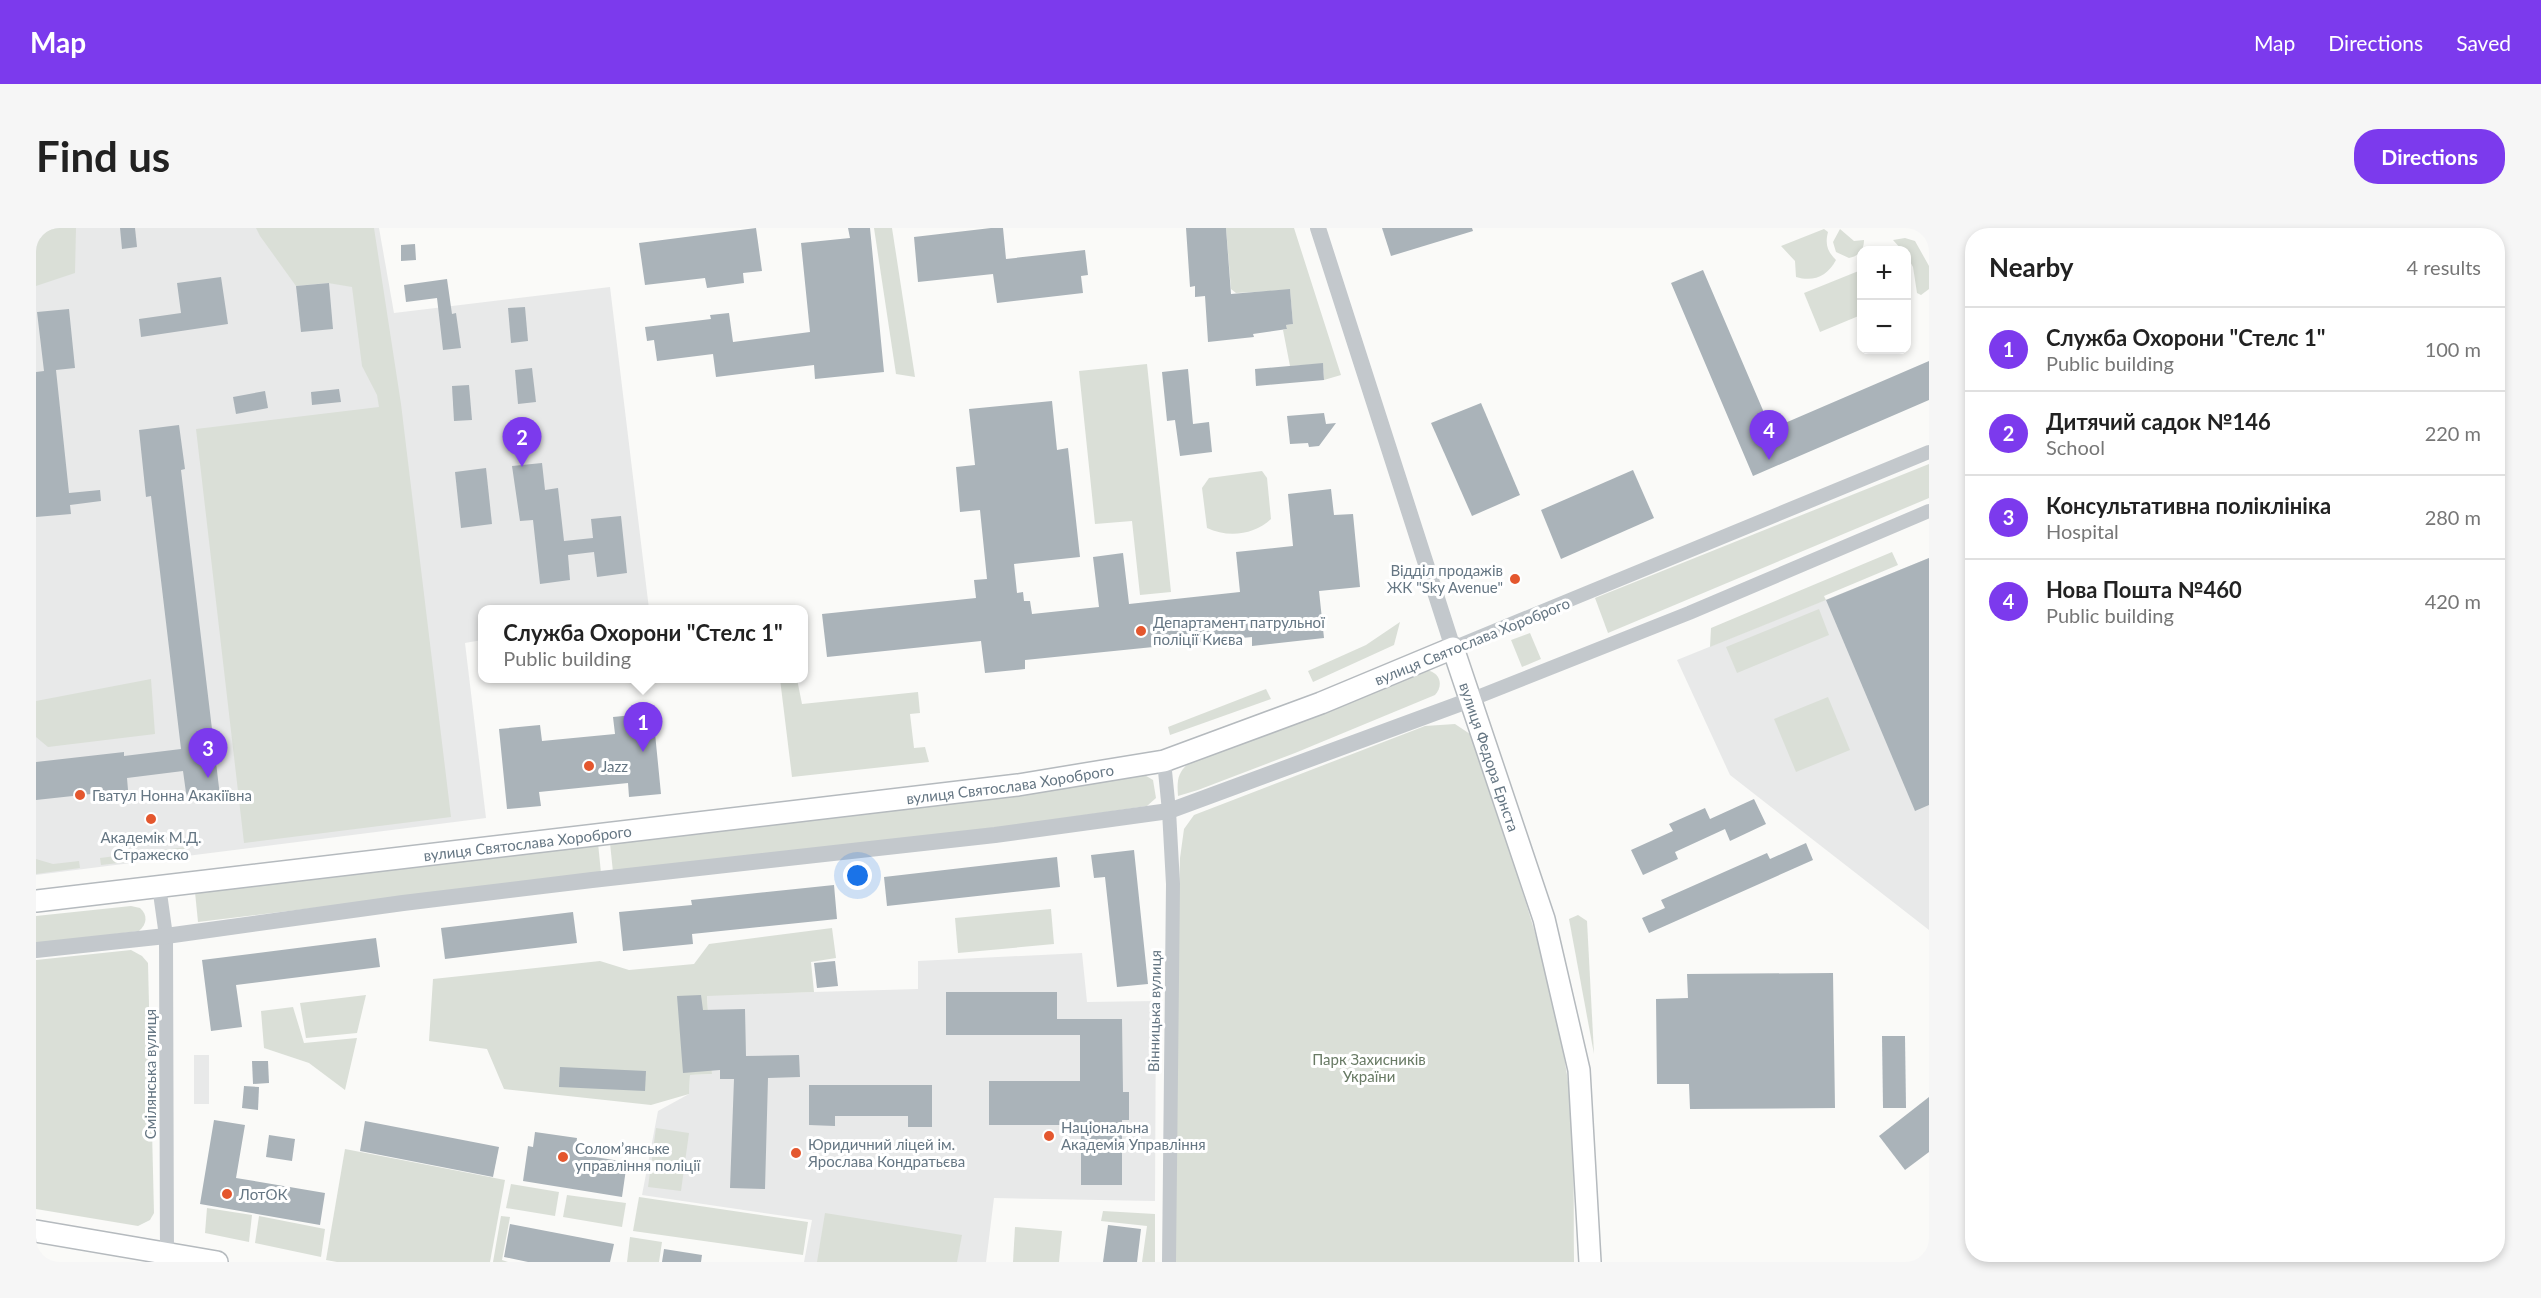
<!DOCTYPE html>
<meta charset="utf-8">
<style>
:root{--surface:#fff;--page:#f6f6f6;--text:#222;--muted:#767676;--line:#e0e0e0;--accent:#7c3aed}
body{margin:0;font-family:Lato,sans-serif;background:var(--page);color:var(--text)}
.controls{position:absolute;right:18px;top:18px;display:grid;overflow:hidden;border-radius:12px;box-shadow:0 3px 9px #0003}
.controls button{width:54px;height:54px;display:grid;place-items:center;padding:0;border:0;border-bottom:2px solid var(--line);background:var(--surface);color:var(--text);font:30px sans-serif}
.you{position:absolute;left:822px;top:648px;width:21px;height:21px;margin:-15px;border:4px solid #fff;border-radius:50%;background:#1a73e8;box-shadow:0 0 0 9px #1a73e833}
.badge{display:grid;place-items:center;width:39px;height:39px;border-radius:50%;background:var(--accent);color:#fff;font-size:20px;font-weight:700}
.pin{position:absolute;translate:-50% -50px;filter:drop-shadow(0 2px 3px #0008)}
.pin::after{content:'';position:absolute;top:32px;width:21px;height:18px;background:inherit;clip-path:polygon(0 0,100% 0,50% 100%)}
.popup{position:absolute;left:442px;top:377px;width:330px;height:78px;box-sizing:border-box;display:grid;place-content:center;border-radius:12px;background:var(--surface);filter:drop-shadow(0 2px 4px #0005);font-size:20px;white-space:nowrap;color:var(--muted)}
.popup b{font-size:22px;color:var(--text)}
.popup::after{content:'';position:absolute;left:50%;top:100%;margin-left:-12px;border:12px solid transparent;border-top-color:var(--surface)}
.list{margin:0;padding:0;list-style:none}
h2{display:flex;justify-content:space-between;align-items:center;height:78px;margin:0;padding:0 24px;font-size:26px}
h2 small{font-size:20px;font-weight:400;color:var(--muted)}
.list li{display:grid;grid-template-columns:39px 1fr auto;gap:18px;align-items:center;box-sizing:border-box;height:84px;padding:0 24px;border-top:2px solid var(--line)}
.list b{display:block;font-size:22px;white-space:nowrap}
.list p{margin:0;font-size:20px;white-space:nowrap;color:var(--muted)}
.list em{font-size:20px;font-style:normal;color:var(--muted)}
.map{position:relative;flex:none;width:1893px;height:1034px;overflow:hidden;border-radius:24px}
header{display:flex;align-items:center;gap:36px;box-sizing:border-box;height:84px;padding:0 30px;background:var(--accent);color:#fff}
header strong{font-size:28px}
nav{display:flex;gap:33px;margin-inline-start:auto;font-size:21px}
.intro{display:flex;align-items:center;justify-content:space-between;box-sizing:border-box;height:144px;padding:0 36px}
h1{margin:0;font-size:42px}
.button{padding:15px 27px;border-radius:24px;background:var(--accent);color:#fff;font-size:21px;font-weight:700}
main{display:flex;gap:36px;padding:0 36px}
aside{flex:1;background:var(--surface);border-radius:24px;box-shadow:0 3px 9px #0003}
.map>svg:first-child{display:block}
.built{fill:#e8e9e9}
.green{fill:#dadfd7}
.building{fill:#aab3b9}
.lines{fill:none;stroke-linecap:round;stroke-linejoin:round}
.primary-casing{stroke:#b5babe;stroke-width:24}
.minor{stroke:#c3c8cc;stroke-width:14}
.tertiary{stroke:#c3c8cc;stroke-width:16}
.primary{stroke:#fff;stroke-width:21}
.poi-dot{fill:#e4572e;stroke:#fff;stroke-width:2}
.labels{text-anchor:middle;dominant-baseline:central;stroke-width:6;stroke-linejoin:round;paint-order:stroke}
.poi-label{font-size:15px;fill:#657683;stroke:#fff;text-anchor:start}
.street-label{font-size:15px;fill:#657683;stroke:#fff}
.park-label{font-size:15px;fill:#687a64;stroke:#fff}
</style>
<header>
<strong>Map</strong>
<nav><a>Map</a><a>Directions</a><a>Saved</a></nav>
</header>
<div class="intro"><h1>Find us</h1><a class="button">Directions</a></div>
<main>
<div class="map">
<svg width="1893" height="1034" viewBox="0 0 1893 1034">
<rect width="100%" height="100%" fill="#fafaf8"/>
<g class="built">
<polygon points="0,0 343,0 358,85 574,59 613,381 446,382 446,412 429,415 450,590 0,647"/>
<polygon points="1893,330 1893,702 1694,547 1641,432"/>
<polygon points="1046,725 1051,774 1120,773 1119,973 958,970 950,1034 768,1034 776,992 606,967 622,883 653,866 654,847 676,846 671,767 882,761 882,733"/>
<rect x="158" y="827" width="15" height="49"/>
</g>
<g class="green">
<polygon points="0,0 40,0 39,45 0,58"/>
<polygon points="220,0 338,0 365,176 415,589 208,615 160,201 343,179 341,167 326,138 316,59 292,55 260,58 224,8"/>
<polygon points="838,0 856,0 879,149 860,146"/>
<polygon points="1190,0 1258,0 1305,147 1288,152 1287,136 1254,138 1247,102 1251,101 1250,97 1257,96 1254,62 1200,65 1195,61"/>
<path d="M 1788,1 L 1792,4 C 1789,16 1791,23 1800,32 C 1791,49 1777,54 1760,49 L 1759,33 L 1745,18 Z"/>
<path d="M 1804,1 L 1818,13 L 1828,12 C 1828,22 1823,28 1813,30 L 1800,24 L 1797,14 Z"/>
<polygon points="1869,10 1879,13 1893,38 1893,61 1885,67 1881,65 1877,39 1871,28 1870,22 1866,22 1857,12"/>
<polygon points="1825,42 1825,87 1784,104 1768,65"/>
<polygon points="1111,136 1135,364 1104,367 1096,293 1059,296 1043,143"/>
<polygon points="1893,236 1893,270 1572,405 1559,370"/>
<path d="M 1226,243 L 1231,250 L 1235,291 C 1218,307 1192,310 1171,300 L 1166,260 L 1173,250 Z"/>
<polygon points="1856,324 1862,337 1788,368 1790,372 1674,419 1675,400"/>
<polygon points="1783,381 1793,407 1701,445 1690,419"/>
<polygon points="1364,394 1358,417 1277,454 1272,443 1330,417"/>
<polygon points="1494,405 1505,431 1486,439 1475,412"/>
<path d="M 1390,442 C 1404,444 1408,457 1399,467 L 1259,525 L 1162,562 L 1142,568 C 1141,554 1141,545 1152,536 Z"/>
<polygon points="115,451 119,506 12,519 0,509 0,473"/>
<polygon points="744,451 761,451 766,476 882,464 884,485 874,486 878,520 889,519 893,534 756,549"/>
<polygon points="1230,461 1235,471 1134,507 1132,499"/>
<polygon points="1792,469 1814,522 1760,544 1738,491"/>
<path d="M 1419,496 L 1434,506 C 1471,618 1514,730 1531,847 C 1540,907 1537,973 1538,1034 L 1139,1034 L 1137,877 L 1144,630 L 1148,601 L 1158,587 L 1389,498 Z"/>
<polygon points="1107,546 1117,552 1120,570 1111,578 961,600 577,644 574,615"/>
<polygon points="562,615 565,645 162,694 159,664"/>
<polygon points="150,619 151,627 65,637 64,630"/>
<polygon points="0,631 17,636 43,633 44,640 0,646"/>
<path d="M 95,678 L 104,680 C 112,687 111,696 103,703 L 0,716 L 0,688 Z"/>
<polygon points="1015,681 1018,716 922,725 919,690"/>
<polygon points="1542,687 1551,693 1558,826 1533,691"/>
<polygon points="796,700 800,730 775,734 778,764 671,768 676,846 654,847 653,866 615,877 468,861 451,821 393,813 397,751 564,733 593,742 658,736 673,716"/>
<polygon points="95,722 106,728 112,735 118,985 114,992 102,998 0,981 0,732"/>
<polygon points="330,767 321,805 270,810 264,775"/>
<polygon points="257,779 268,815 321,810 309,862 273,835 228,820 225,783"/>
<polygon points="620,900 653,905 645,963 612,959"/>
<polygon points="309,921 469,952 454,1034 301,1034 290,1032"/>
<polygon points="475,956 523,964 519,988 470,980"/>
<polygon points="531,967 590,975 586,999 527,989"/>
<polygon points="603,969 772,994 767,1027 597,1003"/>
<polygon points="171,980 216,987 213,1014 169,1005"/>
<polygon points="1067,983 1119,986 1119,1034 1106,1034 1111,998 1065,993"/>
<polygon points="789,985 926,1007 921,1034 781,1034"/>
<polygon points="223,988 289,1001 285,1029 219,1015"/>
<polygon points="465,988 474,989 466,1032 472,1034 457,1034"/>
<polygon points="979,999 1026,1003 1023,1034 977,1034"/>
<polygon points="594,1009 626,1014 623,1034 591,1034"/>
</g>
<g class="building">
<polygon points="84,0 99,0 101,19 86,21"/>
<polygon points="720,0 726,43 707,45 708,55 671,60 669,50 609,57 603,15"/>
<polygon points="812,0 834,0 848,144 779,151 778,137 680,149 677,126 621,133 618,112 611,113 609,99 675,91 674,87 693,85 697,114 774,104 765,15 814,10"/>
<polygon points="955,0 967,0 970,31 1049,22 1052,47 1045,48 1047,65 961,75 957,46 882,54 878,9"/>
<polygon points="1150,0 1190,0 1195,66 1254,61 1257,96 1250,97 1251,101 1217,106 1218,109 1172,114 1169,68 1159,69 1159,58 1154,59"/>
<polygon points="1346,0 1436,0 1437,3 1355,28"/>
<polygon points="379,16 380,32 365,33 365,17"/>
<polygon points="1667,42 1735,201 1893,133 1893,172 1717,248 1635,55"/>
<polygon points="185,49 192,96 105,109 103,91 145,85 141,55"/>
<polygon points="411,51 416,86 420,85 425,120 407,122 401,70 370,74 368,57"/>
<polygon points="293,55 297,101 265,104 260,58"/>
<polygon points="489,79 492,113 475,115 472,80"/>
<polygon points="33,81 39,140 20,142 33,265 64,262 65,273 34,277 35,286 0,289 0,144 8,143 1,84"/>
<polygon points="1287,135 1288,152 1220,158 1219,141"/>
<polygon points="496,140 500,174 482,176 479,142"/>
<polygon points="1152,141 1157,196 1173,194 1176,224 1144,228 1139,192 1131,193 1126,144"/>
<polygon points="433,157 436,192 418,193 416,158"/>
<polygon points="303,161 305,174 276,177 275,164"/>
<polygon points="229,163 232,180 200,186 197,169"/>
<polygon points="1016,173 1021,222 1032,220 1044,329 978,336 981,365 987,364 988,373 994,373 996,386 1063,379 1057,329 1087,325 1093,376 1204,364 1200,324 1257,318 1252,266 1295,261 1298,287 1317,286 1324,359 1283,363 1288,410 1216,418 1216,409 989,432 989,441 949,445 945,413 791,429 786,386 940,370 938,352 951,351 944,282 924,284 920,239 939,237 933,181"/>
<polygon points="1445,175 1484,267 1436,288 1395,195"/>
<polygon points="1288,185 1290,196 1300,195 1283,218 1273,219 1272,215 1254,216 1251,188"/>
<polygon points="143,197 149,241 145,242 184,568 151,572 147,543 91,550 92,562 0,572 0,534 88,524 88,528 145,521 115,268 110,269 103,202"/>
<polygon points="506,235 509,262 522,260 528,313 557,310 555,291 585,288 591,345 561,349 558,324 532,327 534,352 504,356 497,292 484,293 476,238"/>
<polygon points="450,240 456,296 425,300 419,244"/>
<polygon points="1597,242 1618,290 1525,331 1505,282"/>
<polygon points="1893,330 1893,577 1879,583 1790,372"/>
<polygon points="617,485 625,566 593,569 592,555 503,564 505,578 471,581 463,501 504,497 506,513 579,506 577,489"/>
<polygon points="1718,571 1730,596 1694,613 1689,601 1639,624 1642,631 1607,647 1595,622 1637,603 1633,596 1669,580 1674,591"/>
<polygon points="1770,615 1777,632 1613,705 1606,690 1629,680 1625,672 1731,625 1734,631"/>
<polygon points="1098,622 1112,756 1081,759 1069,649 1058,650 1055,627"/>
<polygon points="1021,629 1024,659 851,678 848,649"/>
<polygon points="798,657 801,691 656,706 657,716 587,723 583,684 656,677 655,672"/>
<polygon points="537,684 541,715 409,731 405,700"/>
<polygon points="340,710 344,739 200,757 206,799 175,803 166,732"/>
<polygon points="799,733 802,758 781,760 778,735"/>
<polygon points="1797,745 1799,880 1654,881 1653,856 1621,856 1620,771 1652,770 1651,746"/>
<polygon points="910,764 1021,764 1021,791 1086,791 1087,864 1093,864 1093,892 1086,892 1086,957 1045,957 1045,897 953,897 953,853 1044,853 1044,807 910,807"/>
<polygon points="665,767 667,782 709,781 710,828 763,827 764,849 732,850 729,961 694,960 698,851 684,851 684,842 647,845 641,768"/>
<polygon points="1846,808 1869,808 1870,880 1847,880"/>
<polygon points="216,833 232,833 233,855 217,856"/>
<polygon points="524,839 610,843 609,863 523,859"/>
<polygon points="773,857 896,857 896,899 872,899 872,888 799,888 799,898 773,897"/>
<polygon points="208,858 223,859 222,882 206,880"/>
<polygon points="1893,869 1893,924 1869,942 1843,908"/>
<polygon points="178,892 209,897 200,950 289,965 284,997 164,976"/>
<polygon points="329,893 463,919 457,949 324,923"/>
<polygon points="499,904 541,910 539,926 591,934 586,969 487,953 492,918 497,919"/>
<polygon points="233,907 259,911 256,933 230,929"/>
<polygon points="474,996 578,1016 574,1034 492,1034 468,1029"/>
<polygon points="1072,997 1105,1001 1101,1034 1067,1034"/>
<polygon points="628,1021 666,1027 665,1034 626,1034"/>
</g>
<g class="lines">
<defs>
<g id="primary">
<path id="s1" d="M 0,673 L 982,557 L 1128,533 L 1285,475 L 1417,420 L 1508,691 L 1543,842 L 1554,1034"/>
<polyline points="0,1003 181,1034"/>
</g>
</defs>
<use href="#primary" class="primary-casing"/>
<g class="minor">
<polyline points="1417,420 1893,224"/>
<polyline points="1434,472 1653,385 1893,283"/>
<polyline points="1128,533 1133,583 1137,656 1133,1034"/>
<polyline points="123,658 130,708 131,1033"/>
</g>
<g class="tertiary">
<polyline points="1282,0 1417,420"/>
<polyline points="0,722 130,708 367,675 556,652 959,607 1133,583 1434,472"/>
</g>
<use href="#primary" class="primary"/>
</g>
<g class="poi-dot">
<circle cx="1479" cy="351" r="6"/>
<circle cx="1105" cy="403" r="6"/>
<circle cx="553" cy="538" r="6"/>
<circle cx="44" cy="567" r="6"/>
<circle cx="115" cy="591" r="6"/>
<circle cx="1013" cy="908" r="6"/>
<circle cx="760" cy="925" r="6"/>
<circle cx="527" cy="929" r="6"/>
<circle cx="191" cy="966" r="6"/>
</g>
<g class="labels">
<g class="poi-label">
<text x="1467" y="342" text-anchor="end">Відділ продажів<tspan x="1467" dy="17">ЖК "Sky Avenue"</tspan></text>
<text x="1117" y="394">Департамент патрульної<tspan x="1117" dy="17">поліції Києва</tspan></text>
<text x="565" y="538">Jazz</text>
<text x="56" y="567">Гватул Нонна Акакіївна</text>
<text x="115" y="609" text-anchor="middle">Академік М.Д.<tspan x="115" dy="17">Стражеско</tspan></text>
<text x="1025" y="899">Національна<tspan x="1025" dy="17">Академія Управління</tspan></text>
<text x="772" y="916">Юридичний ліцей ім.<tspan x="772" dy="17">Ярослава Кондратьєва</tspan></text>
<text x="539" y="920">Соломʼянське<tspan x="539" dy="17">управління поліції</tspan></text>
<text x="203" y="966">ЛотОК</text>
</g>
<g class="street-label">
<text transform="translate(1436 413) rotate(-22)">вулиця Святослава Хороброго</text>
<text stroke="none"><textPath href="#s1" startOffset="1562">вулиця Федора Ернста</textPath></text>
<text stroke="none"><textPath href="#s1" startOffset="981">вулиця Святослава Хороброго</textPath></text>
<text stroke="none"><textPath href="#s1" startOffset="495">вулиця Святослава Хороброго</textPath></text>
<text transform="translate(1118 783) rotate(-89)">Вінницька вулиця</text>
<text transform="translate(114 846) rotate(-90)">Смілянська вулиця</text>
</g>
<g class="park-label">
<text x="1333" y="831">Парк Захисників<tspan x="1333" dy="17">України</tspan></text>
</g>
</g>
</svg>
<div class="controls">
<button>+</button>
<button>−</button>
</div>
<div class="you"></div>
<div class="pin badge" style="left:607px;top:524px">1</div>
<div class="popup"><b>Служба Охорони &quot;Стелс 1&quot;</b>Public building</div>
<div class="pin badge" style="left:486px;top:239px">2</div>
<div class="pin badge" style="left:172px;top:550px">3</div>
<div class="pin badge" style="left:1733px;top:232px">4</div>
</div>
<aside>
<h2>Nearby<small>4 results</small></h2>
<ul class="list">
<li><span class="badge">1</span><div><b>Служба Охорони &quot;Стелс 1&quot;</b><p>Public building</p></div><em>100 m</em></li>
<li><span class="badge">2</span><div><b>Дитячий садок №146</b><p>School</p></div><em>220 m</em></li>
<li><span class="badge">3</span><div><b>Консультативна поліклініка</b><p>Hospital</p></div><em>280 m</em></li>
<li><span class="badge">4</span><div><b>Нова Пошта №460</b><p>Public building</p></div><em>420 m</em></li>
</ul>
</aside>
</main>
